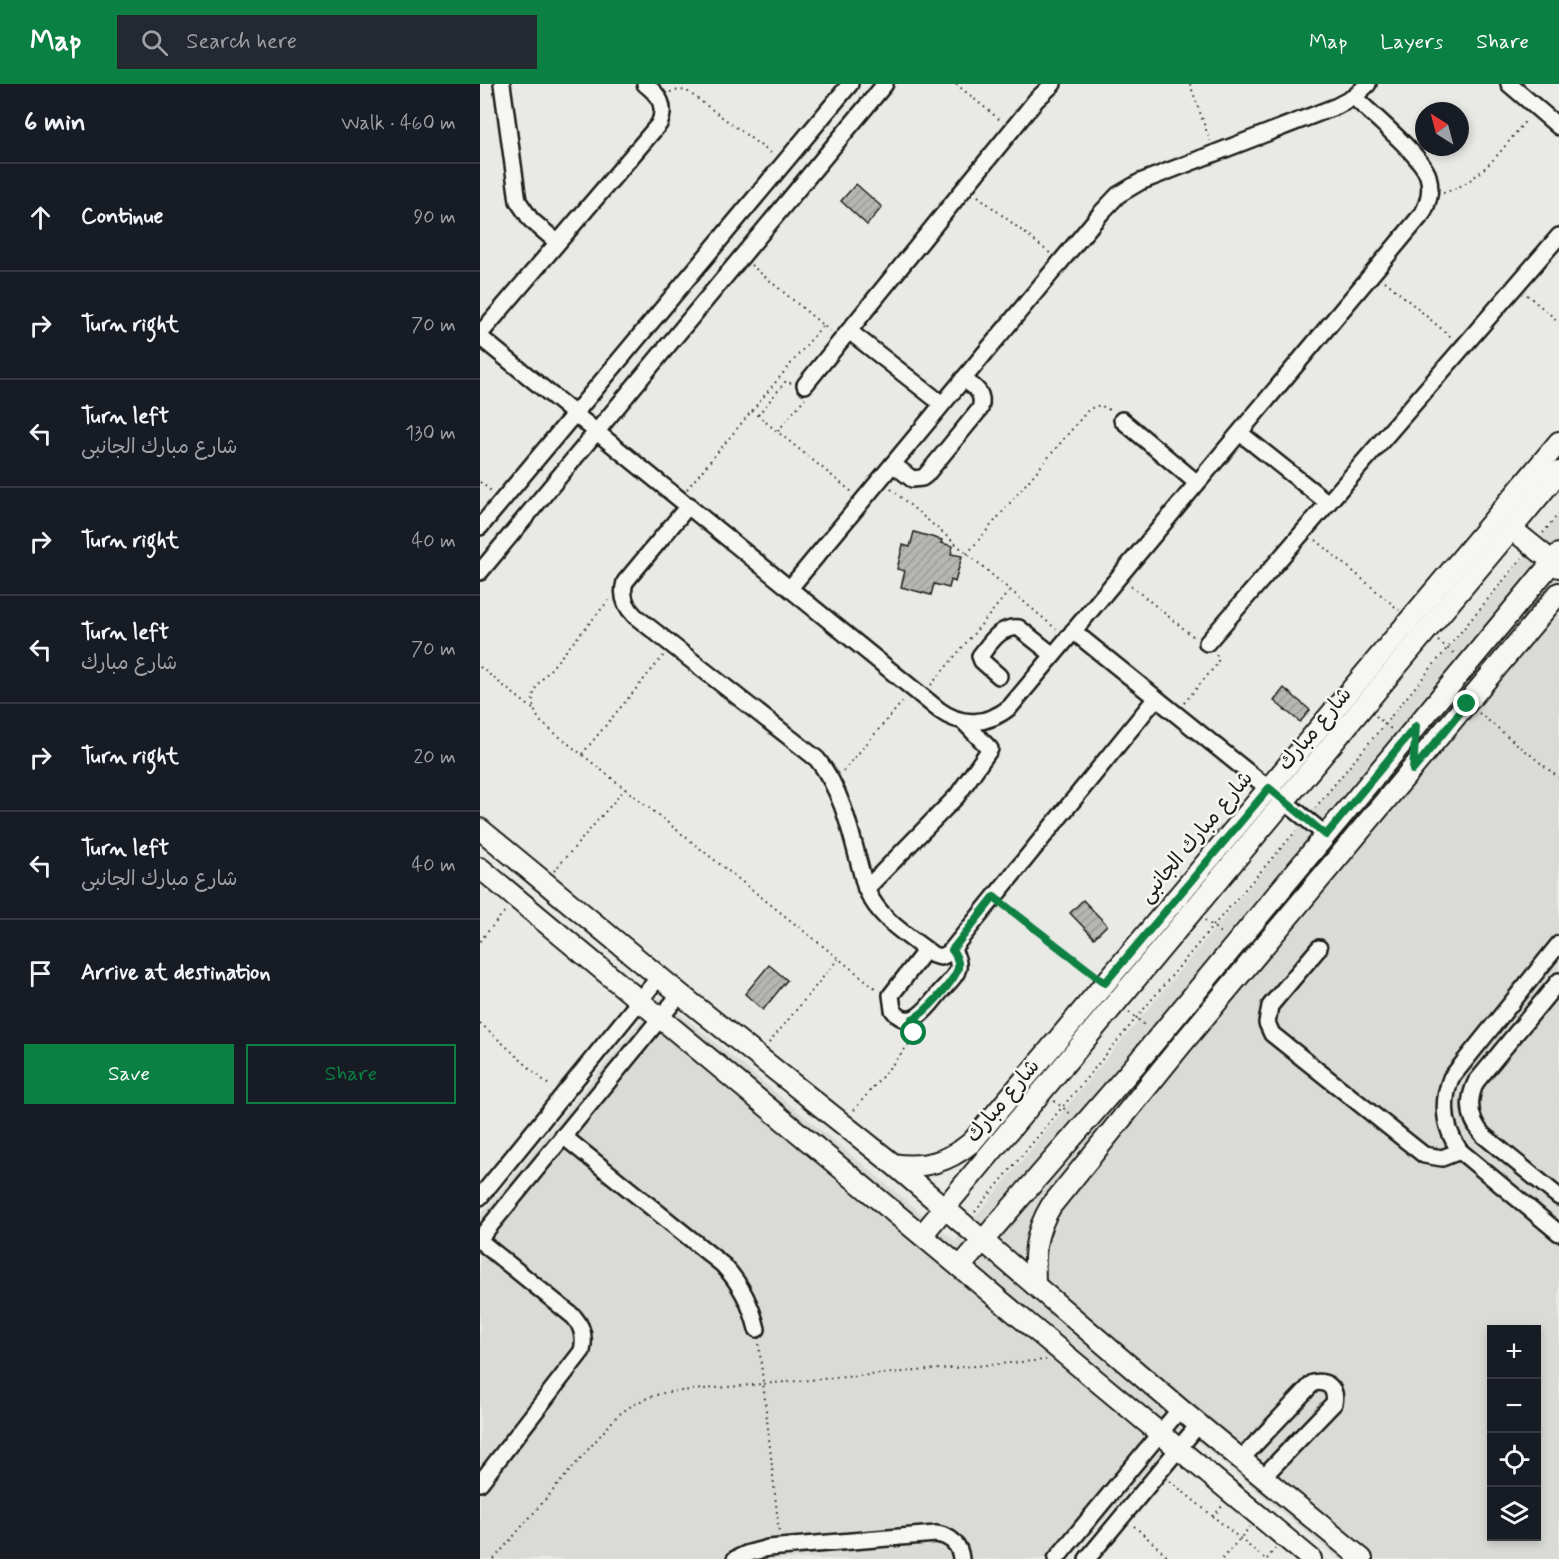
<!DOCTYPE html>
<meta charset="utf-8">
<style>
:root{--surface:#171b24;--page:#242831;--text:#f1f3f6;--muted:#9ea1a6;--line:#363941;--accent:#0b8043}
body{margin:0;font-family:Mynerve,"Playpen Sans Arabic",sans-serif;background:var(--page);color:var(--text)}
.controls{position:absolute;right:18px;bottom:18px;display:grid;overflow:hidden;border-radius:0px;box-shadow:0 3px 9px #0003}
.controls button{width:54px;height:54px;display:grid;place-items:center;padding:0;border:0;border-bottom:2px solid var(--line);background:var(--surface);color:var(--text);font:30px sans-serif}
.compass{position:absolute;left:935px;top:18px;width:54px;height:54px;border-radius:50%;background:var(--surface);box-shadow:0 3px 9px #0003;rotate:324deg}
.stop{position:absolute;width:18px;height:18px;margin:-14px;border:4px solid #0b8043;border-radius:50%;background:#fff}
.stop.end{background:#0b8043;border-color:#fff;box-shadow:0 2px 6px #0008}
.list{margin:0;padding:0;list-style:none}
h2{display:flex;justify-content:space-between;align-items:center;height:78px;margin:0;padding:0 24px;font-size:26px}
h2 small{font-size:20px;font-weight:400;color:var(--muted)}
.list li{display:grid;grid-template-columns:39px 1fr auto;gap:18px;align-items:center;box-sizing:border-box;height:108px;padding:0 24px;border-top:2px solid var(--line)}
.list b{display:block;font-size:22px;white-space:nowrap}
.list p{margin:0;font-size:20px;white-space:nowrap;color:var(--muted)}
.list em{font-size:20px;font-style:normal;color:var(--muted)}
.actions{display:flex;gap:12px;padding:18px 24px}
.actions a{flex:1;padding:14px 0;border:2px solid var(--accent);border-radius:0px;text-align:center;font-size:21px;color:var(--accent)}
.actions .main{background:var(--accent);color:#fff}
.icon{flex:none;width:33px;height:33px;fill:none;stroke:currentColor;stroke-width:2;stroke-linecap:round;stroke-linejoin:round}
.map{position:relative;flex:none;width:1079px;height:1475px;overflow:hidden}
header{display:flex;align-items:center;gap:36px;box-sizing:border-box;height:84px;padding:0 30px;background:var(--accent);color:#fff}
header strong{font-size:28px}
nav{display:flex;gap:33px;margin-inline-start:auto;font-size:21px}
.search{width:420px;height:54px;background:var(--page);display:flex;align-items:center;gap:15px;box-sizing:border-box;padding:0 21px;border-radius:0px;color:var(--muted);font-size:22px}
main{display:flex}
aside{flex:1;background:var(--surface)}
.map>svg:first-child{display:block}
.built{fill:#dadad6;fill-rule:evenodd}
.building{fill:url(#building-hatch);stroke:#1c1c1c;stroke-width:1.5}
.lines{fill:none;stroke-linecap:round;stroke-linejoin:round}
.minor-casing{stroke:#1c1c1c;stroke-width:20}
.major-casing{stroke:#1c1c1c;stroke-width:24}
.path{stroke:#1c1c1c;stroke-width:2;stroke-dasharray:1.5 4.5;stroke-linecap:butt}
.minor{stroke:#f6f6f2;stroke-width:15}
.major{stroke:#f6f6f2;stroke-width:20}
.route{stroke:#0b8043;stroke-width:8}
.labels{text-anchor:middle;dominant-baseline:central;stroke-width:5;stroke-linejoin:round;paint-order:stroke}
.street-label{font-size:21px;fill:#1c1c1c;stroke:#f6f6f2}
</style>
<header>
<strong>Map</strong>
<div class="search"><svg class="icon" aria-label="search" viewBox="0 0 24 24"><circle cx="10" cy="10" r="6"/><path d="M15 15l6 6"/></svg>Search here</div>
<nav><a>Map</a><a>Layers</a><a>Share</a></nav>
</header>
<main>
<aside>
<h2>6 min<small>Walk · 460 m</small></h2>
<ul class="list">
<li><svg class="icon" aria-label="ahead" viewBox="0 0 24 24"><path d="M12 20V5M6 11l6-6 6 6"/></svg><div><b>Continue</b></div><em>90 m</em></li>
<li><svg class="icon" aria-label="right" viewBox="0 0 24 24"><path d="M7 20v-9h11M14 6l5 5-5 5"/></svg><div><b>Turn right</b></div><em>70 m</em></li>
<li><svg class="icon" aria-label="left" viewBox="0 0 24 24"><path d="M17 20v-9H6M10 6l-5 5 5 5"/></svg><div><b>Turn left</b><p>شارع مبارك الجانبى</p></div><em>130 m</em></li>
<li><svg class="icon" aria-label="right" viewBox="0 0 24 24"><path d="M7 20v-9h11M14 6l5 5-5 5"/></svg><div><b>Turn right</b></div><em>40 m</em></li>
<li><svg class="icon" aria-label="left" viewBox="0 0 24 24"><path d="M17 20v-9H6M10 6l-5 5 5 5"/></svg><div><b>Turn left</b><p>شارع مبارك</p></div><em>70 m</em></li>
<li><svg class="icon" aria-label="right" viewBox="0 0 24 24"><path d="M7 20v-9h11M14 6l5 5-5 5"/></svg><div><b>Turn right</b></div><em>20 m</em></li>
<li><svg class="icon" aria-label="left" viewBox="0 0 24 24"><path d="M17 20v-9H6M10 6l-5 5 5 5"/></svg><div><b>Turn left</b><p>شارع مبارك الجانبى</p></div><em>40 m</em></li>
<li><svg class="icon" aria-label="arrive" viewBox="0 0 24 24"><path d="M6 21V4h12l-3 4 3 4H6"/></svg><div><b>Arrive at destination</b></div></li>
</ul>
<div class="actions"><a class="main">Save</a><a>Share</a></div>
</aside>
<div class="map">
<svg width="1079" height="1475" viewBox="0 0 1079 1475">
<defs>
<pattern id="building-hatch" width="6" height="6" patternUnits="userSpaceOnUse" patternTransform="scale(1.5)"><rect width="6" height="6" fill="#b6b6b3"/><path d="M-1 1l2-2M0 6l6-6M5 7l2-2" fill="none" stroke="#9c9c99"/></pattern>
</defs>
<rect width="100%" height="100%" fill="#e9e9e5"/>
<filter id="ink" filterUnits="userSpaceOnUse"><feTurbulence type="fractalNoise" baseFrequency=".0167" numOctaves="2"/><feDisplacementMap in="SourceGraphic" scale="12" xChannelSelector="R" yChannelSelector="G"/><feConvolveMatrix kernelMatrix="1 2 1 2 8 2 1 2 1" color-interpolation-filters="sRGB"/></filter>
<g filter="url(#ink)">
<path class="built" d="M 1079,431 L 1079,1475 L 859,1475 L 702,1345 L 590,1475 L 0,1475 L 0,1132 L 180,913 L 475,1157 ZM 1011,1246 L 1056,1246 L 1056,1452 L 1011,1452 Z"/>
<g class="building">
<polygon points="376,100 402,123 387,141 361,117"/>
<polygon points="434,448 462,456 461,459 473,462 471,470 482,472 475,498 471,496 469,504 454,500 451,511 421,503 425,487 417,485 423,461 430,463"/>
<polygon points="804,604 830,626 820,638 794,617"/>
<polygon points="603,816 627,841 614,854 590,829"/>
<polygon points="289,881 307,896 283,926 265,910"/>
</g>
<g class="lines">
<defs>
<g id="minor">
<polyline points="22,0 38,117 51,136 77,158"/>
<polyline points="1029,0 1079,43"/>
<polyline points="369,247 462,320"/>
<path d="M 0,250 L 179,40 C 187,22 179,11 165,0"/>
<path d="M 0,253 L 459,626 C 482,643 508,641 530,623 L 943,129 C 949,117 952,105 948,92 C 942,72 891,30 874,13"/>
<polyline points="325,301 556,16 573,0"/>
<polyline points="642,336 717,399"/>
<polyline points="760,349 848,419"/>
<path d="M 413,380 L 432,395 L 442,394 L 446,391 L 500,325 C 505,309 495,303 483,295"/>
<path d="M 209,421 L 145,498 C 141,511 145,522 155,532 L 337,675 C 366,711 373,761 386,805 C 400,836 427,851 453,871 L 461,873 L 469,869 L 676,614"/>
<polyline points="0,443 370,0"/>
<polyline points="0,488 405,0"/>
<polyline points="310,504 621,129 638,111 660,98 857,22 874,13 888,0"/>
<polyline points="593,547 846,751"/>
<polyline points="727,559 1079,152"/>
<path d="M 519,592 L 502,577 L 500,572 C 511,558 520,542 539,544 L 573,571"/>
<polyline points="386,805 477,712 510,665 484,638"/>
<path d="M 1079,860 L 971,994 C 961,1020 964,1044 980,1067 L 1079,1149"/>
<polyline points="839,864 790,922 787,939 792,950 944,1071 962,1074 980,1067"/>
<path d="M 446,866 L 411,911 L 413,926 C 431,950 449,922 461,907 C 467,900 476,893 478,884 C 479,877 476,871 472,866"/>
<path d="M 1079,897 L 996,998 C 987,1017 989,1035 1003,1051 L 1079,1113"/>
<path d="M 83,1052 L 243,1181 C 261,1200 271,1220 277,1245"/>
<polyline points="0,1113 179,893"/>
<polyline points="0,1154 200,910"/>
<path d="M 0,1157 L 94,1233 C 103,1243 105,1254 102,1267 L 0,1399"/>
<path d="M 761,1375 L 833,1299 C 847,1296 857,1304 854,1319 L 783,1393"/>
<path d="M 255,1475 L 266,1470 L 288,1464 L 456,1450 C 470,1452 480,1460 481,1475"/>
<polyline points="576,1475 700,1325"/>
<polyline points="607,1475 719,1340"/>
</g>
<g id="major">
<polyline points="1032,445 1079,483"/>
<polyline points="0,745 200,910 413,1080 700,1325 882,1475"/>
<polyline points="0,784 831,1475"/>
<path d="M 413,1080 C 444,1085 468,1078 492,1058 L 1079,358"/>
<polyline points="442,1151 1079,388"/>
<polyline points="480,1183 657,979 1079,470"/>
<path d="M 555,1201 C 554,1169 554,1150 571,1122 L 702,960 L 1079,509"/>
</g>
</defs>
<use href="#minor" class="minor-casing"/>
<use href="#major" class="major-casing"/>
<g class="path">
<polyline points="476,0 520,36"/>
<polyline points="710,0 730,57"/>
<polyline points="190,8 200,6 207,7 292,70"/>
<path d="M 963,109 C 1001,98 1023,64 1047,35"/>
<polyline points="498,112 571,170"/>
<polyline points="271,181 350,247"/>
<polyline points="905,197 971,253"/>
<polyline points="1047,211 1079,238"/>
<polyline points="272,327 372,408"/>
<polyline points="278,331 306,297 312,300"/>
<polyline points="298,347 325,314"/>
<polyline points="0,398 11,407"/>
<polyline points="207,405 343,241"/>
<polyline points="411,405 576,545"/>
<polyline points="1063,449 1079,429"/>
<polyline points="836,456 919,526"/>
<polyline points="487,470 609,325 620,321 633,328"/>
<polyline points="651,502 714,553"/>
<path d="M 129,516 L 58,600 C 50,613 52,626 61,638 L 398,906"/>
<polyline points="958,557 975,570"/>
<polyline points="0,583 54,626"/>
<polyline points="451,601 530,506"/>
<polyline points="704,619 738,579 738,573 735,569"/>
<polyline points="999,629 1079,694"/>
<polyline points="896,632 912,646"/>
<polyline points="102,670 184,571"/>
<polyline points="363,687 424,616"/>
<polyline points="835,724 1042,474"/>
<polyline points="74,787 145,705"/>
<polyline points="526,822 611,889"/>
<polyline points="725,836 742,850"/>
<polyline points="0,857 25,827"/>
<polyline points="649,928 667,943"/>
<polyline points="0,939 71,1003"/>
<polyline points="289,959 358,875"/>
<polyline points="574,1017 591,1030"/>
<polyline points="374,1026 431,958 434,949"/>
<polyline points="495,1128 733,842 816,747"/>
<polyline points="279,1260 299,1448"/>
<polyline points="690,1397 785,1475"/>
<polyline points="733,1433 743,1421"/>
<polyline points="654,1442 691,1475"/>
<path d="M 14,1475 L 137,1332 C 152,1320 168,1312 188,1308 L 566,1276"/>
<polyline points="742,1475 770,1443"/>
<polyline points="787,1475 795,1465"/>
</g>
<use href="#minor" class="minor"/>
<use href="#major" class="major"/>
</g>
</g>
<g class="lines" filter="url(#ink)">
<path class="route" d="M 434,949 L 432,935 C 444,931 475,896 478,884 C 479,877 476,871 472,866 L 514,813 L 625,899 L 789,704 L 846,751 L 936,642 L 933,686 L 987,620"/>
</g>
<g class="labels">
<g class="street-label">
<text transform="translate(835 645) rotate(-50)">شارع مبارك</text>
<text transform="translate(716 753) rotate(-50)">شارع مبارك الجانبى</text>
<text transform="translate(523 1017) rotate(-50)">شارع مبارك</text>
</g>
</g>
</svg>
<div class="controls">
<button>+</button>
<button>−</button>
<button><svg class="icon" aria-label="locate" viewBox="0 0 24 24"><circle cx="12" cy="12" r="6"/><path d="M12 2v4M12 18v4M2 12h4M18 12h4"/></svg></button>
<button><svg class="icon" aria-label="layers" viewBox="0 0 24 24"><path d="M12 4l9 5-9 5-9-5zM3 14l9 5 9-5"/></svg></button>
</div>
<svg class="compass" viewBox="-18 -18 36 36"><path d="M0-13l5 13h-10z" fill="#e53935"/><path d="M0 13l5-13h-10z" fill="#9ea1a6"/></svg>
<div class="stop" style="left:434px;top:949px"></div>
<div class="stop end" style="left:987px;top:620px"></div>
</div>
</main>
